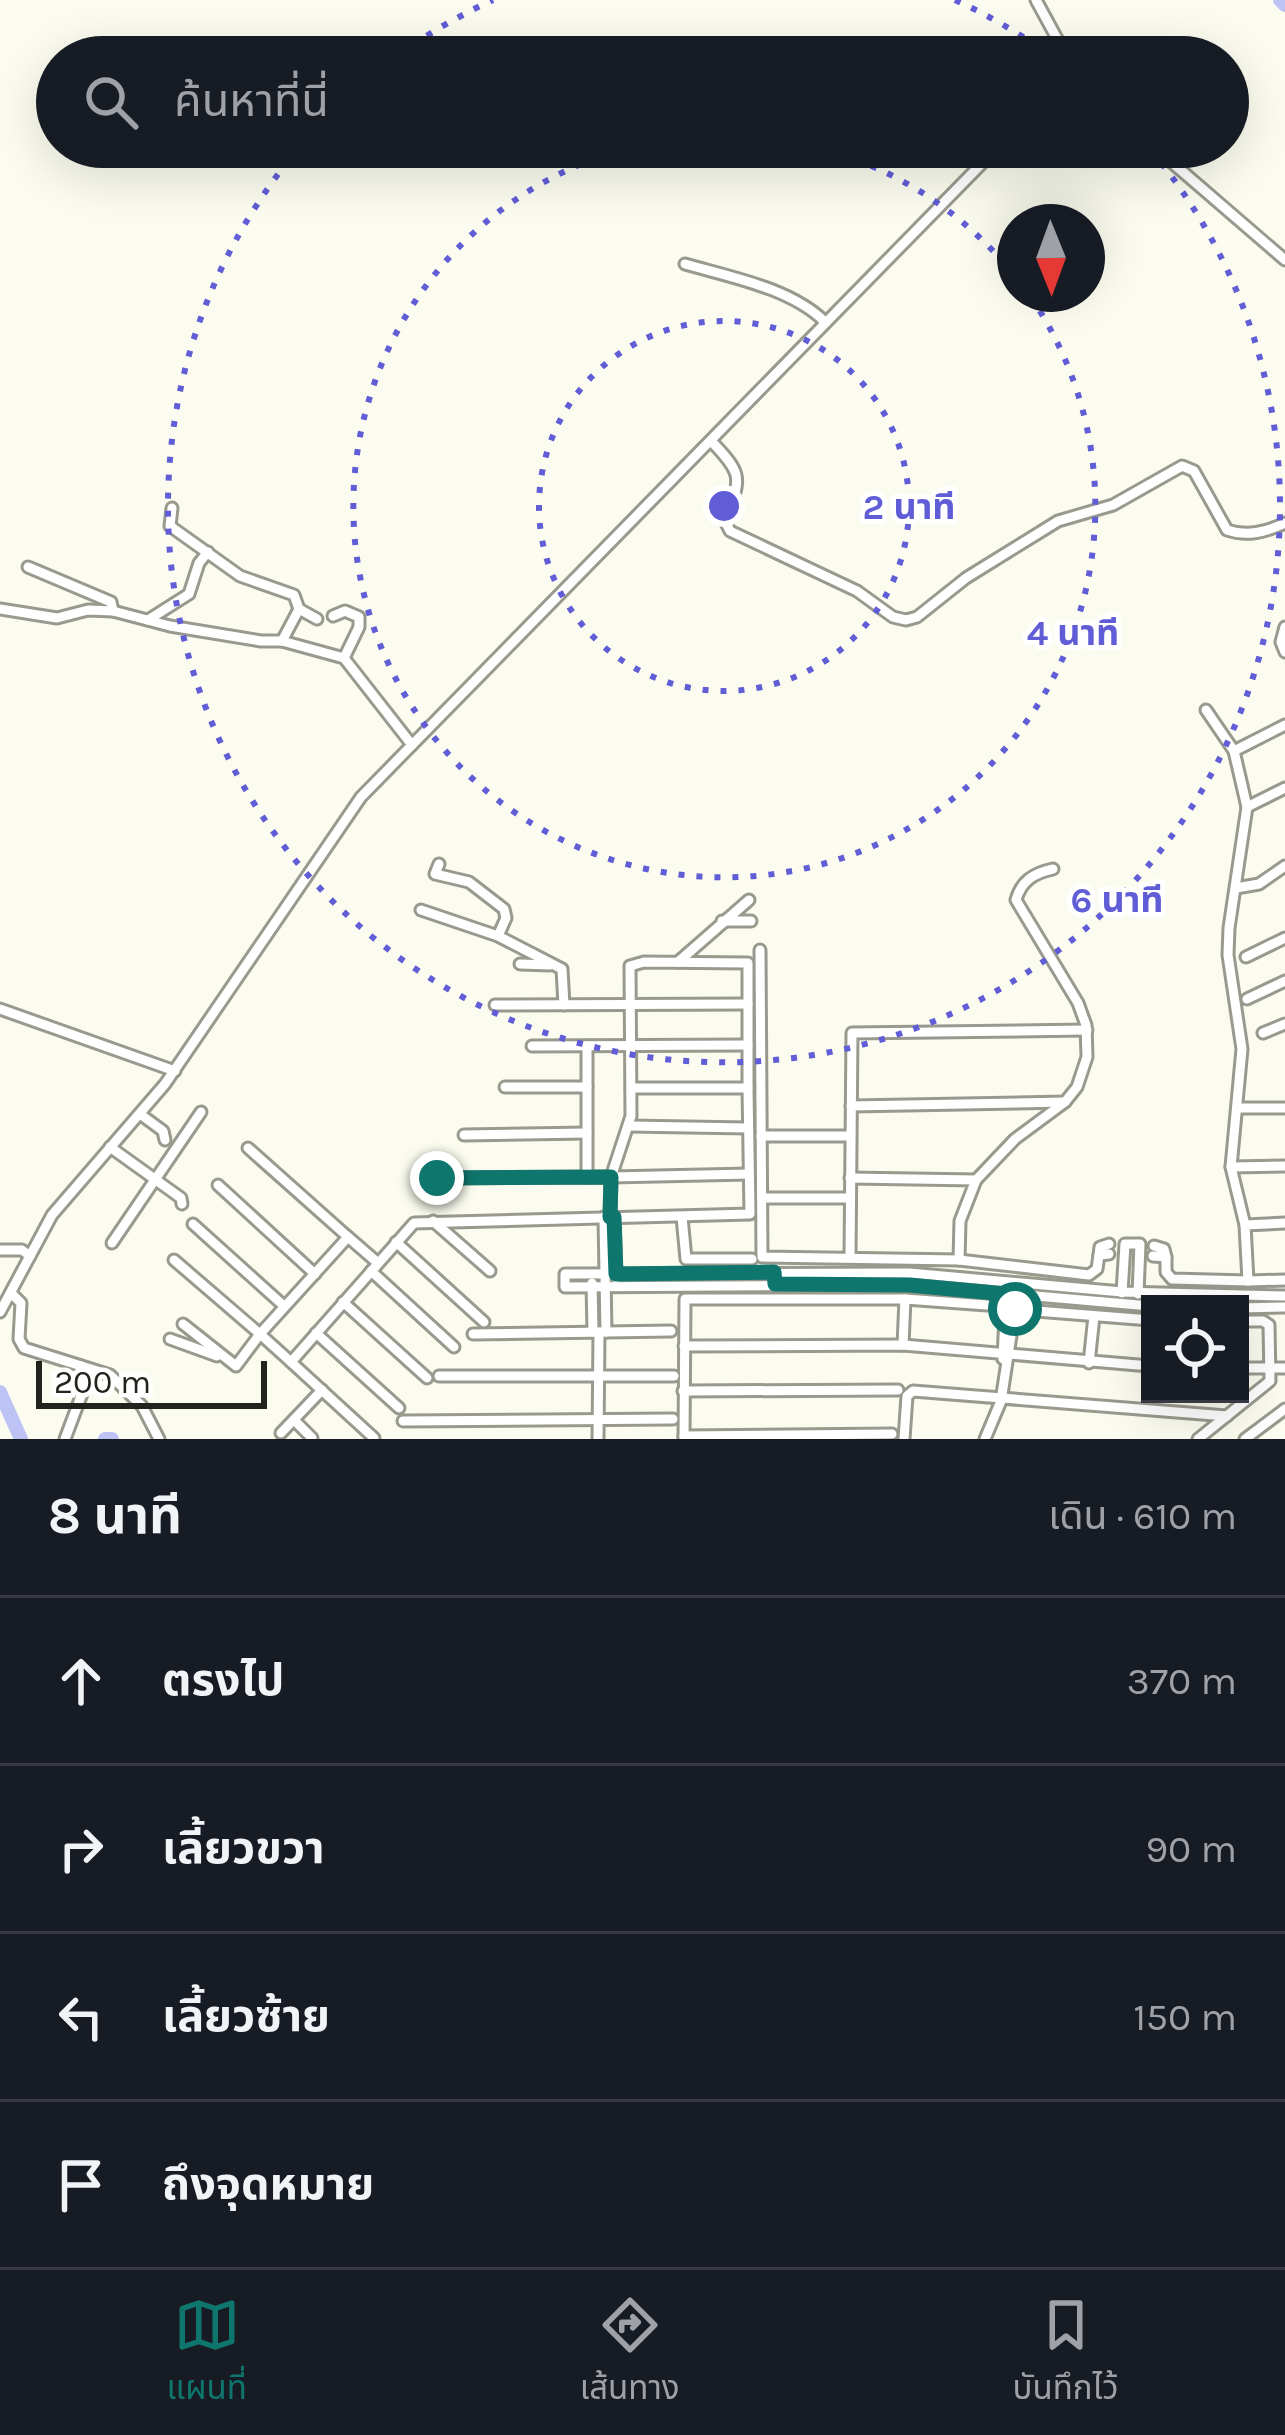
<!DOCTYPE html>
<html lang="th">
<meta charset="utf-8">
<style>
:root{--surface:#171b24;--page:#242831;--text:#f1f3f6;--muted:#9ea1a6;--line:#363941;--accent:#0f766e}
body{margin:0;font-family:Karla,"Noto Sans Thai",sans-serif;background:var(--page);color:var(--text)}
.controls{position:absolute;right:36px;bottom:36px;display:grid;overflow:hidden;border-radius:0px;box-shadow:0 12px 48px #0002}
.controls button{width:108px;height:108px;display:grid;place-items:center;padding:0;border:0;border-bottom:3px solid var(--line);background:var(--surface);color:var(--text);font:60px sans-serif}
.compass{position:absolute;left:997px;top:204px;width:108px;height:108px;border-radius:50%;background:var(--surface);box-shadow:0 12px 48px #0002;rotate:179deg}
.scale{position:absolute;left:36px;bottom:30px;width:231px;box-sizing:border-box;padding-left:12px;border:6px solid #23231e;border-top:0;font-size:33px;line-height:42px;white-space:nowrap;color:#23231e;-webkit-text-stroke:9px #fff;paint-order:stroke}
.stop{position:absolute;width:36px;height:36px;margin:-27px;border:9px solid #0f766e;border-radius:50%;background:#fff}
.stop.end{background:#0f766e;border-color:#fff;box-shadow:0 3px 12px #0008}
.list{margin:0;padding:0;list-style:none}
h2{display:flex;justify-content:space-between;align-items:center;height:156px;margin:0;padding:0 48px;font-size:51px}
h2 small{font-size:39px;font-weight:400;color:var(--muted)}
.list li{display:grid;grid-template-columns:78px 1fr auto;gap:36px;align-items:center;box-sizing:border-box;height:168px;padding:0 48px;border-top:3px solid var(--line)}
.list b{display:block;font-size:45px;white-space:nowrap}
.list em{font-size:39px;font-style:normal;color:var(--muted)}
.icon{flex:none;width:66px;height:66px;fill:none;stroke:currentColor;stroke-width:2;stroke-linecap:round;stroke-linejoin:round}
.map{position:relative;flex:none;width:1285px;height:1439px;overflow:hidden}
.search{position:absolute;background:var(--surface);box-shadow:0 12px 48px #0002;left:36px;right:36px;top:36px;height:132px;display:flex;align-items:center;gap:30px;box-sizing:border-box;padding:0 42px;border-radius:66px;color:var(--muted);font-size:45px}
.sheet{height:828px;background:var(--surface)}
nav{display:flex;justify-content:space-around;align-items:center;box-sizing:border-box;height:168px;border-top:3px solid var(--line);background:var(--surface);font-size:33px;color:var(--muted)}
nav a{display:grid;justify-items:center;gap:6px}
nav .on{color:var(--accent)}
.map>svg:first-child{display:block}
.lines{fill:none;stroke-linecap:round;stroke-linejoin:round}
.river{stroke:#bdc3f5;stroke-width:14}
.minor-casing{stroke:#999a8d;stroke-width:15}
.minor{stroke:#fff;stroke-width:9}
.route{stroke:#0f766e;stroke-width:15}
.ring{fill:none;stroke:#605dd6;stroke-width:6;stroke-dasharray:6 12}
.centre{fill:#605dd6;stroke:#fff;stroke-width:6}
.ring-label{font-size:36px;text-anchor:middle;font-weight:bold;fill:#605dd6;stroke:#fff;stroke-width:10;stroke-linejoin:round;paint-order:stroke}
</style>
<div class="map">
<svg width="1285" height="1439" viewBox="0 0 1285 1439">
<rect width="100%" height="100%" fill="#fbfcef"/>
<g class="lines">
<g class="river">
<polyline points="1280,0 1285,5"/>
<polyline points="0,1392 21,1439"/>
<polyline points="105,1439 112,1439"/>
</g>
<defs>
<g id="minor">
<polyline points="1036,0 1067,57"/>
<polyline points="1154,147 1285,260"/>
<path d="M 685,264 C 730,277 790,288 824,321"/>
<path d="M 712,442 C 747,478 738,479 726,523 L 730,531 L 857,591 L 893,617 L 906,620 L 917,617 L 966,578 L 1058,521 L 1113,505 L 1182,466 L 1194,471 L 1227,530 C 1247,537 1266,532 1285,523"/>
<polyline points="172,508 170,526 240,576 294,595 299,609"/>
<polyline points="28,567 111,602 113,611"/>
<polyline points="0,609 57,618 88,610 113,611 170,626 261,641 282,641 344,658 412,745"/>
<polyline points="333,616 345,611 359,617 359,627 344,658"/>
<polyline points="148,620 189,594 199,563 208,552"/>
<polyline points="1285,627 1281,642 1285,652"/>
<polyline points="282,641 299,609 317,619"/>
<polyline points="1234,751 1285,725"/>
<polyline points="1247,807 1285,788"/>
<polyline points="439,864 435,874 469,882 504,909 506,918 498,936"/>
<polyline points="1236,888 1259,884 1285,866"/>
<polyline points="421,910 498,936 562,969 564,1005"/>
<polyline points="722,921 751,921"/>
<polyline points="760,950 762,1257 959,1260 1089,1275 1097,1269 1099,1255"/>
<polyline points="1246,957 1285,938"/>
<polyline points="678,962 749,900"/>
<polyline points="520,964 550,965"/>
<polyline points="1247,999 1285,981"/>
<polyline points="495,1005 748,1004"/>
<polyline points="0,1009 175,1071"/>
<polyline points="1263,1033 1285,1024"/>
<polyline points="532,1046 748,1045"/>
<polyline points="587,1046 587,1177"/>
<polyline points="505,1087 587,1087"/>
<polyline points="748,1088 748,963 644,962 630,966 631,1116 611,1177 749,1174"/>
<polyline points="851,1106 1065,1102"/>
<polyline points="1238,1108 1285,1108"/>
<polyline points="140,1114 163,1131 165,1140"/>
<polyline points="629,1126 748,1128"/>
<polyline points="464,1135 587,1133"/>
<polyline points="761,1136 850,1136"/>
<polyline points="110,1147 181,1198 182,1204"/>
<polyline points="248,1148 348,1237"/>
<polyline points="1231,1167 1285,1166"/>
<polyline points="437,1178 611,1177 610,1217"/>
<polyline points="850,1178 976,1180 960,1221 959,1260"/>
<path d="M 976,1180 L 1015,1139 L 1065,1102 L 1077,1087 L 1087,1057 L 1086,1025 L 1078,1003 L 1016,900 C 1021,881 1034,873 1053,869"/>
<polyline points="218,1185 315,1274"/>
<polyline points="762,1198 850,1198"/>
<polyline points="604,1217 606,1332"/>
<polyline points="614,1217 616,1278"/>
<polyline points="682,1217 686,1259 752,1259"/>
<polyline points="433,1221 490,1271"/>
<polyline points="193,1224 284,1306"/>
<polyline points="1245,1225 1285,1223"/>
<polyline points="396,1242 484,1322"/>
<polyline points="112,1243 201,1112"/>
<polyline points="0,1250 22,1250 30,1256"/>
<polyline points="1109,1254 1099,1255 1100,1247 1109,1244"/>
<polyline points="1153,1256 1166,1257 1164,1249 1154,1246"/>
<polyline points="850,1257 852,1033 1087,1030"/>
<polyline points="1166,1257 1166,1272 1172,1279 1248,1281 1245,1225 1231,1167 1242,1049 1228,955 1229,928 1247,807 1234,751 1206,710"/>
<polyline points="174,1260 260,1334 236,1366 183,1324"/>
<polyline points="371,1271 454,1347"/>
<polyline points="1248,1281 1285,1280"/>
<polyline points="592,1283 593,1332"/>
<polyline points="11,1293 21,1303 19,1339 24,1348 110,1375 142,1406 159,1439"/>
<polyline points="1122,1293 1125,1244 1140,1244 1138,1294"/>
<polyline points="343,1302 427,1378"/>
<polyline points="1150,1306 909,1285 565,1287 565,1274 909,1273 1122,1292 1285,1296"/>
<polyline points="1240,1308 1285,1307"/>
<polyline points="1036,1311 1150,1320"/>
<polyline points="0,1312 52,1215 165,1084 361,797 998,147"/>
<polyline points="316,1333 399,1408"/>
<polyline points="473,1334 671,1331"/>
<polyline points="170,1339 217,1356"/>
<polyline points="903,1345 905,1299"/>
<polyline points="684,1346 903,1345 1150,1366"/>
<polyline points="1003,1359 1005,1315"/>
<polyline points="291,1362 260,1334 348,1237 378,1263"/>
<polyline points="1089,1363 1094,1316"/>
<polyline points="1240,1368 1285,1368"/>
<polyline points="439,1376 674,1376"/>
<polyline points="683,1391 898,1390"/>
<polyline points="294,1420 312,1438"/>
<polyline points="403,1421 673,1419"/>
<polyline points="281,1433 322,1390"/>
<polyline points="684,1436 892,1434"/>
<polyline points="374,1438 291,1362 414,1223 750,1214 748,1088 631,1088"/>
<polyline points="65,1439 83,1391 81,1366"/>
<polyline points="598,1439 599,1332"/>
<polyline points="684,1439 685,1299 905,1299 987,1305"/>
<polyline points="904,1439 907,1396 913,1391 1227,1416"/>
<polyline points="985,1439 1001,1401 1014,1316"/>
<polyline points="1198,1439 1270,1381 1269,1325 1263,1321 1240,1321"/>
<polyline points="1245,1439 1285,1409"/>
</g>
</defs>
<use href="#minor" class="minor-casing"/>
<use href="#minor" class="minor"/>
</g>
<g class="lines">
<polyline class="route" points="437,1178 611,1177 610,1217 614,1217 616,1274 774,1272 775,1284 909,1285 1016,1295 1015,1309"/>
</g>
<g class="ring">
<circle cx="724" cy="506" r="185"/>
<path d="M820 148A371 371 0 0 1 1014 275M1030 296A371 371 0 1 1 628 148"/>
<path d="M397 56A556 556 0 0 1 493 0M955 0A556 556 0 0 1 1051 56M1150 149A556 556 0 1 1 298 149"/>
</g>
<circle cx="724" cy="506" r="18" class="centre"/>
<g class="ring-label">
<text x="909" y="519">2 นาที</text>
<text x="1073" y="645">4 นาที</text>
<text x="1117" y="912">6 นาที</text>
</g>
</svg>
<div class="controls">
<button><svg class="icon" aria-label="locate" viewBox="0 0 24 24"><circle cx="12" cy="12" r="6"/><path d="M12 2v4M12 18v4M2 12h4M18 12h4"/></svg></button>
</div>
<svg class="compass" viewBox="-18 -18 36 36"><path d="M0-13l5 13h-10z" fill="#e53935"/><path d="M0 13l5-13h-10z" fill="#9ea1a6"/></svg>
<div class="scale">200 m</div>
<div class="stop" style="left:1015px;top:1309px"></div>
<div class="stop end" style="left:437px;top:1178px"></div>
<div class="search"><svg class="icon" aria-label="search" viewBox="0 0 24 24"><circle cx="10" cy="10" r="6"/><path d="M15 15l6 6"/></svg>ค้นหาที่นี่</div>
</div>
<section class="sheet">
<h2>8 นาที<small>เดิน · 610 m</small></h2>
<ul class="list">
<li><svg class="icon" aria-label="ahead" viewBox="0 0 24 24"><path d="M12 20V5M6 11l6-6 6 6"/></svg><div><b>ตรงไป</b></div><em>370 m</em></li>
<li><svg class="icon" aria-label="right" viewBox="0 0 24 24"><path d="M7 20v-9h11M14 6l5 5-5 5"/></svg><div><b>เลี้ยวขวา</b></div><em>90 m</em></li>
<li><svg class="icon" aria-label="left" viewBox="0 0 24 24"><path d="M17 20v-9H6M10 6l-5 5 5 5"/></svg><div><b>เลี้ยวซ้าย</b></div><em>150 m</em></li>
<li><svg class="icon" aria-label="arrive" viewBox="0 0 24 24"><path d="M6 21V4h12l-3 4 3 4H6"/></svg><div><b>ถึงจุดหมาย</b></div></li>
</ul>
</section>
<nav>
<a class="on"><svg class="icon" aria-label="map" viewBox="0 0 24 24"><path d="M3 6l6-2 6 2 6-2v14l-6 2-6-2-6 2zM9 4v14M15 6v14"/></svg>แผนที่</a>
<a><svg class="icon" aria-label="directions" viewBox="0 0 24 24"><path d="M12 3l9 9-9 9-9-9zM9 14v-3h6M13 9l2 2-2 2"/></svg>เส้นทาง</a>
<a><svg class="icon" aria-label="saved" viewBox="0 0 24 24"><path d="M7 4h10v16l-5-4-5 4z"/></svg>บันทึกไว้</a>
</nav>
